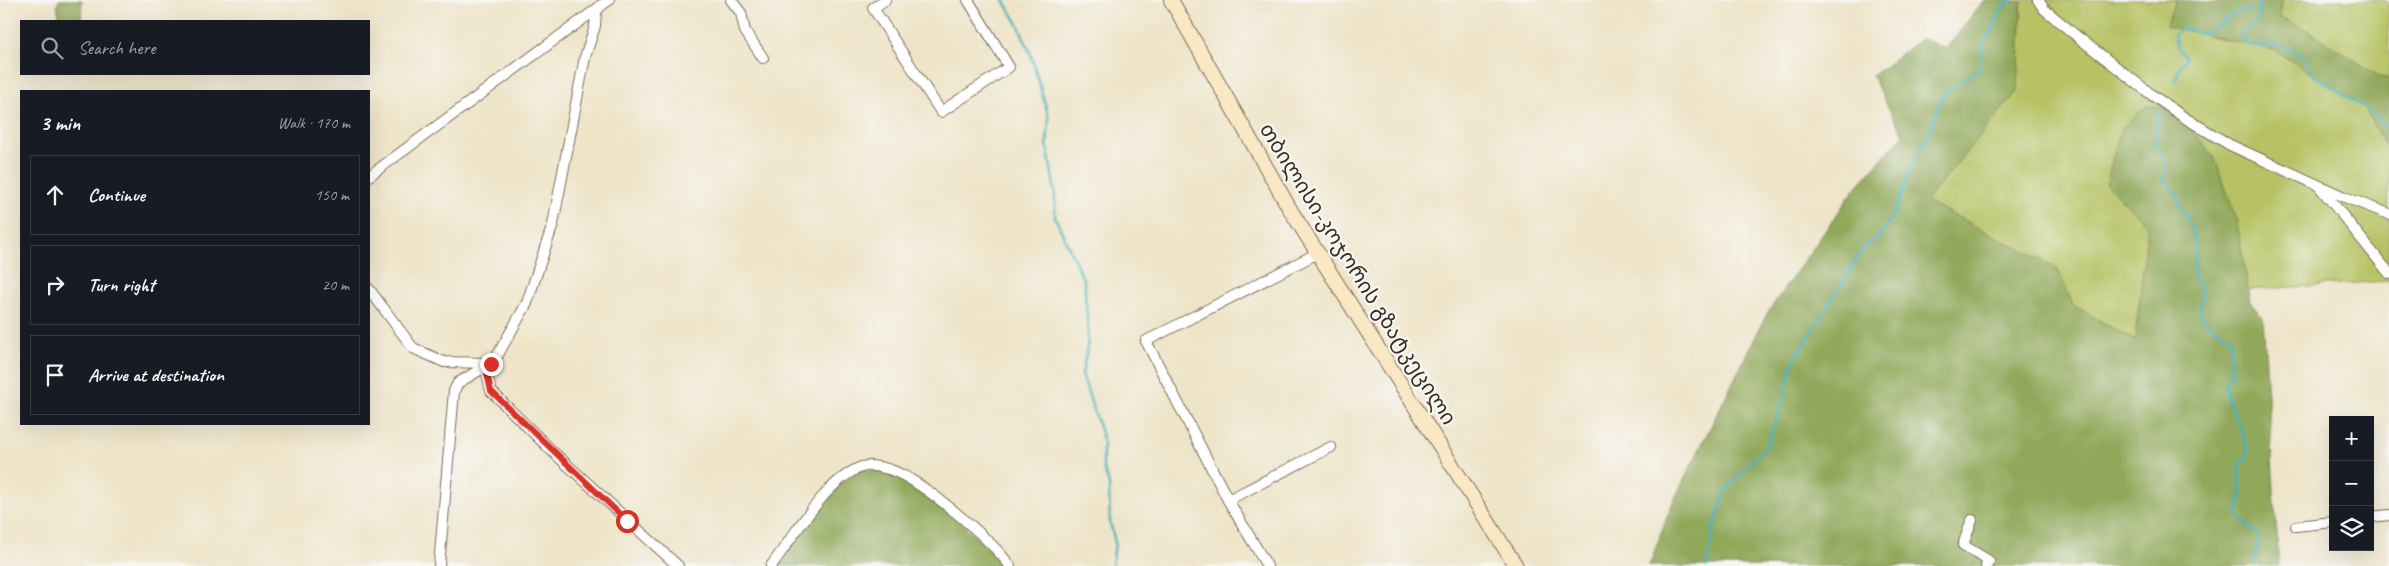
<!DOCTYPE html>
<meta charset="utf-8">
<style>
:root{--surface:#171b24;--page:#242831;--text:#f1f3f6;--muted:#9ea1a6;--line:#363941}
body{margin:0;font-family:Caveat,"Noto Sans Georgian",sans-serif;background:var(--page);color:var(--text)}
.controls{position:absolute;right:15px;bottom:15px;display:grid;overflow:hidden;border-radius:0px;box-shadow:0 5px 20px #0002}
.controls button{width:45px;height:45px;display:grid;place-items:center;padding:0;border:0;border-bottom:1px solid var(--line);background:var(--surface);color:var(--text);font:25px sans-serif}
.stop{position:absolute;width:15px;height:15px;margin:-11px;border:4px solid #d93025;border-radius:50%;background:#fff}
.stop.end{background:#d93025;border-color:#fff;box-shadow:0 1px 5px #0008}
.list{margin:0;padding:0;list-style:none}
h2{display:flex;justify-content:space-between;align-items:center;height:65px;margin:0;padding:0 20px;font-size:21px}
h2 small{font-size:16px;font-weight:400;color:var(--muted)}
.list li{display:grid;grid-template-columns:32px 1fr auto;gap:15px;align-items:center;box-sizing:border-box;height:80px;margin:0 10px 10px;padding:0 10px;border:1px solid var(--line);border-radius:0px}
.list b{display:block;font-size:19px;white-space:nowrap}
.list em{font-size:16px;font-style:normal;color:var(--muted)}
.icon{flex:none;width:28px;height:28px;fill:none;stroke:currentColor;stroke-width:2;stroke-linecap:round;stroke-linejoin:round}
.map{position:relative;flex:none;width:2389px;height:566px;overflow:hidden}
.search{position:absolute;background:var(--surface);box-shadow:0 5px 20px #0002;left:20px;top:20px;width:350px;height:55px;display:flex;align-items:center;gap:12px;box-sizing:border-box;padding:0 18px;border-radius:0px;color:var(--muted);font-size:19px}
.panel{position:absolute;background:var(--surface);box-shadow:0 5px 20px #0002;left:20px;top:90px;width:350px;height:335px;border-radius:0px}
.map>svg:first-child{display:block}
.green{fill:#b6c264;stroke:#787641}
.forest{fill:#90a85a;stroke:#66693c}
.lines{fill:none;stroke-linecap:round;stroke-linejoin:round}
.stream{stroke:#40b0bb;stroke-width:2.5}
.minor-casing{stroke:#7a6b5a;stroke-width:12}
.secondary-casing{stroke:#7a6b5a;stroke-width:16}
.minor{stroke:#fff;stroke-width:10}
.secondary{stroke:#fae7c3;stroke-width:14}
.route{stroke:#d93025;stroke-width:6}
.labels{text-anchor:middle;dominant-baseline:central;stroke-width:4.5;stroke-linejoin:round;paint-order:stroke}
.street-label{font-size:21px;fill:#3b2a1e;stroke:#f6f6f2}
</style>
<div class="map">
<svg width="2389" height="566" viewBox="0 0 2389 566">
<rect width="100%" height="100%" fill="#f6f6f2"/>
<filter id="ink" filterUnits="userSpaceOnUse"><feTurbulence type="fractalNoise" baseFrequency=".02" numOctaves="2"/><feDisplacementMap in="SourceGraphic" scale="10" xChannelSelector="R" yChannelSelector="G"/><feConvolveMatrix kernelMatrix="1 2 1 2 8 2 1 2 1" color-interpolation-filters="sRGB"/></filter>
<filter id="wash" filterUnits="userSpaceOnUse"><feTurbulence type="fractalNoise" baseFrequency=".0096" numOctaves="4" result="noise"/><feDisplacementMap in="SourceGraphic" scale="20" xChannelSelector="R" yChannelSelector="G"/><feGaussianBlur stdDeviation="1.12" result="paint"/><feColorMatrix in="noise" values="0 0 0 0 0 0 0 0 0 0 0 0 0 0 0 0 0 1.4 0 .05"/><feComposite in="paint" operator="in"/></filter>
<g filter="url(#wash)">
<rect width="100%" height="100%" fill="#eee4c8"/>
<g class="green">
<polygon points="2022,0 2176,0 2166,26 2274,50 2363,106 2384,144 2389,146 2389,281 2248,290 2236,217 2214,157 2173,108 2148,226 2135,341 2073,305 2057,268 1925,201 2018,90"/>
<polygon points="2282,0 2384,0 2389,3 2389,79 2380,77 2309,31 2280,17"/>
</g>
<g class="forest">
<polygon points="59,0 82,0 81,21 60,21 57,6"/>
<polygon points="1984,0 2021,1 2018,90 1926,201 2057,268 2073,305 2135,341 2148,226 2106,184 2121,128 2146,106 2173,108 2214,157 2236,217 2250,302 2263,318 2279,566 1649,566 1672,504 1768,312 1854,190 1903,135 1872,76 1922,38 1946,49"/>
<polygon points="2176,0 2220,3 2221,0 2282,0 2280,17 2309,31 2380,77 2389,79 2389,146 2384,144 2363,106 2274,50 2166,26"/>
<path d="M 863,469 L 895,473 L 957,518 L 1006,566 L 777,566 C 801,531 823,488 863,469 Z"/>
</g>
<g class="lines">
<g class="stream">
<polyline points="1004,0 1019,26 1031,55 1049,118 1047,143 1055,194 1055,217 1084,281 1088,328 1087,349 1082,374 1103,439 1103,467 1109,484 1110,522 1115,543 1112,566"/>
<path d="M 2259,0 C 2262,20 2257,24 2241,32 L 2244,42 L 2252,46 L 2279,45 L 2296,52 L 2307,62 L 2314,76 L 2359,104 L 2380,120 L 2389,131"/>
<polyline points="2176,82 2178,70 2186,58 2180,50 2174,35 2183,28 2204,34 2221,24 2233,13 2261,8"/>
<path d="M 2160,110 C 2151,136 2157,146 2168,170 L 2163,179 L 2178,193 L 2179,204 L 2191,226 L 2195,253 L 2194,276 L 2201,291 L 2202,301 L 2199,310 C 2209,332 2219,326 2232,340 L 2230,350 L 2232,375 L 2226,379 C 2222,400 2245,429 2248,454 L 2239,467 L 2241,495 L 2238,516 C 2243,524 2255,527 2258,535 C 2263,545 2252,552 2256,566"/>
<polyline points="1706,566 1716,520 1726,490 1767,445 1783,400 1794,360 1865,246 1879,236 1894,214 1914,161 1929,134 1942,95 1979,68 1985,41 1996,24 2000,11 2011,0"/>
</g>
</g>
</g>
<g filter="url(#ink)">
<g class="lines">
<defs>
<g id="minor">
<polyline points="731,0 741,13 745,31 763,58"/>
<polyline points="885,0 873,8 941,112 1009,67 968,0"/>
<polyline points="2038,0 2044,9 2079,38 2152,95 2185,118 2230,145 2342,196 2389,214"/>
<polyline points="601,5 596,12 595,26 585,57 553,224 527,303 487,374 491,391 551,450 678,566"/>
<polyline points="369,176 609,0"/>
<polyline points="2319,186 2389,273"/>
<polyline points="1318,253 1146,341 1228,500 1331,447"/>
<polyline points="369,289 413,348 444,362 490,363"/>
<polyline points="1228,500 1267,566"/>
<polyline points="2370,517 2389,515"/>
<polyline points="1972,520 1963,545 1989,561 1986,566"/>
<polyline points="2296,526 2333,522"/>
<polyline points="439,566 454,391 458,383 491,363"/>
<path d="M 771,566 C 794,536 824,483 859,468 C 868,463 887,468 896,472 C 925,484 992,540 1010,566"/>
</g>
<polyline id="secondary" points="1171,0 1291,211 1516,566"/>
</defs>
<use href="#minor" class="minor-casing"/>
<use href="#secondary" class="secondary-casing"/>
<use href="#minor" class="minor"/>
<use href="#secondary" class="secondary"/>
</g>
</g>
<g class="lines" filter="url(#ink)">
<polyline class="route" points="491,364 487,374 491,391 627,521"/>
</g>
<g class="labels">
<g class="street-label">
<text transform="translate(1358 274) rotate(58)">თბილისი-კოჯორის გზატკეცილი</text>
</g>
</g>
</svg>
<div class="controls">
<button>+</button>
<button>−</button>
<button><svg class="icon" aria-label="layers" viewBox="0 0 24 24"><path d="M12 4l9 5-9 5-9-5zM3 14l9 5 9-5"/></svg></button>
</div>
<div class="stop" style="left:627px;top:521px"></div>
<div class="stop end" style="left:491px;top:364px"></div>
<div class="search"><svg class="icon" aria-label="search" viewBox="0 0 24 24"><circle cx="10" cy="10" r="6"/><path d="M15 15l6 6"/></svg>Search here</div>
<section class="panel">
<h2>3 min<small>Walk · 170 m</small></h2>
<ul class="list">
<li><svg class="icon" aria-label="ahead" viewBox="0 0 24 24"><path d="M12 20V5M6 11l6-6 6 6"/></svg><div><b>Continue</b></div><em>150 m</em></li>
<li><svg class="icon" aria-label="right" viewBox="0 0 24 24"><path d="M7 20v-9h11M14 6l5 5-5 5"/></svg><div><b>Turn right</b></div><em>20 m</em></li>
<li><svg class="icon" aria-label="arrive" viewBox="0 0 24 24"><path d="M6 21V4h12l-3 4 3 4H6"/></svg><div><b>Arrive at destination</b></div></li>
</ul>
</section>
</div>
